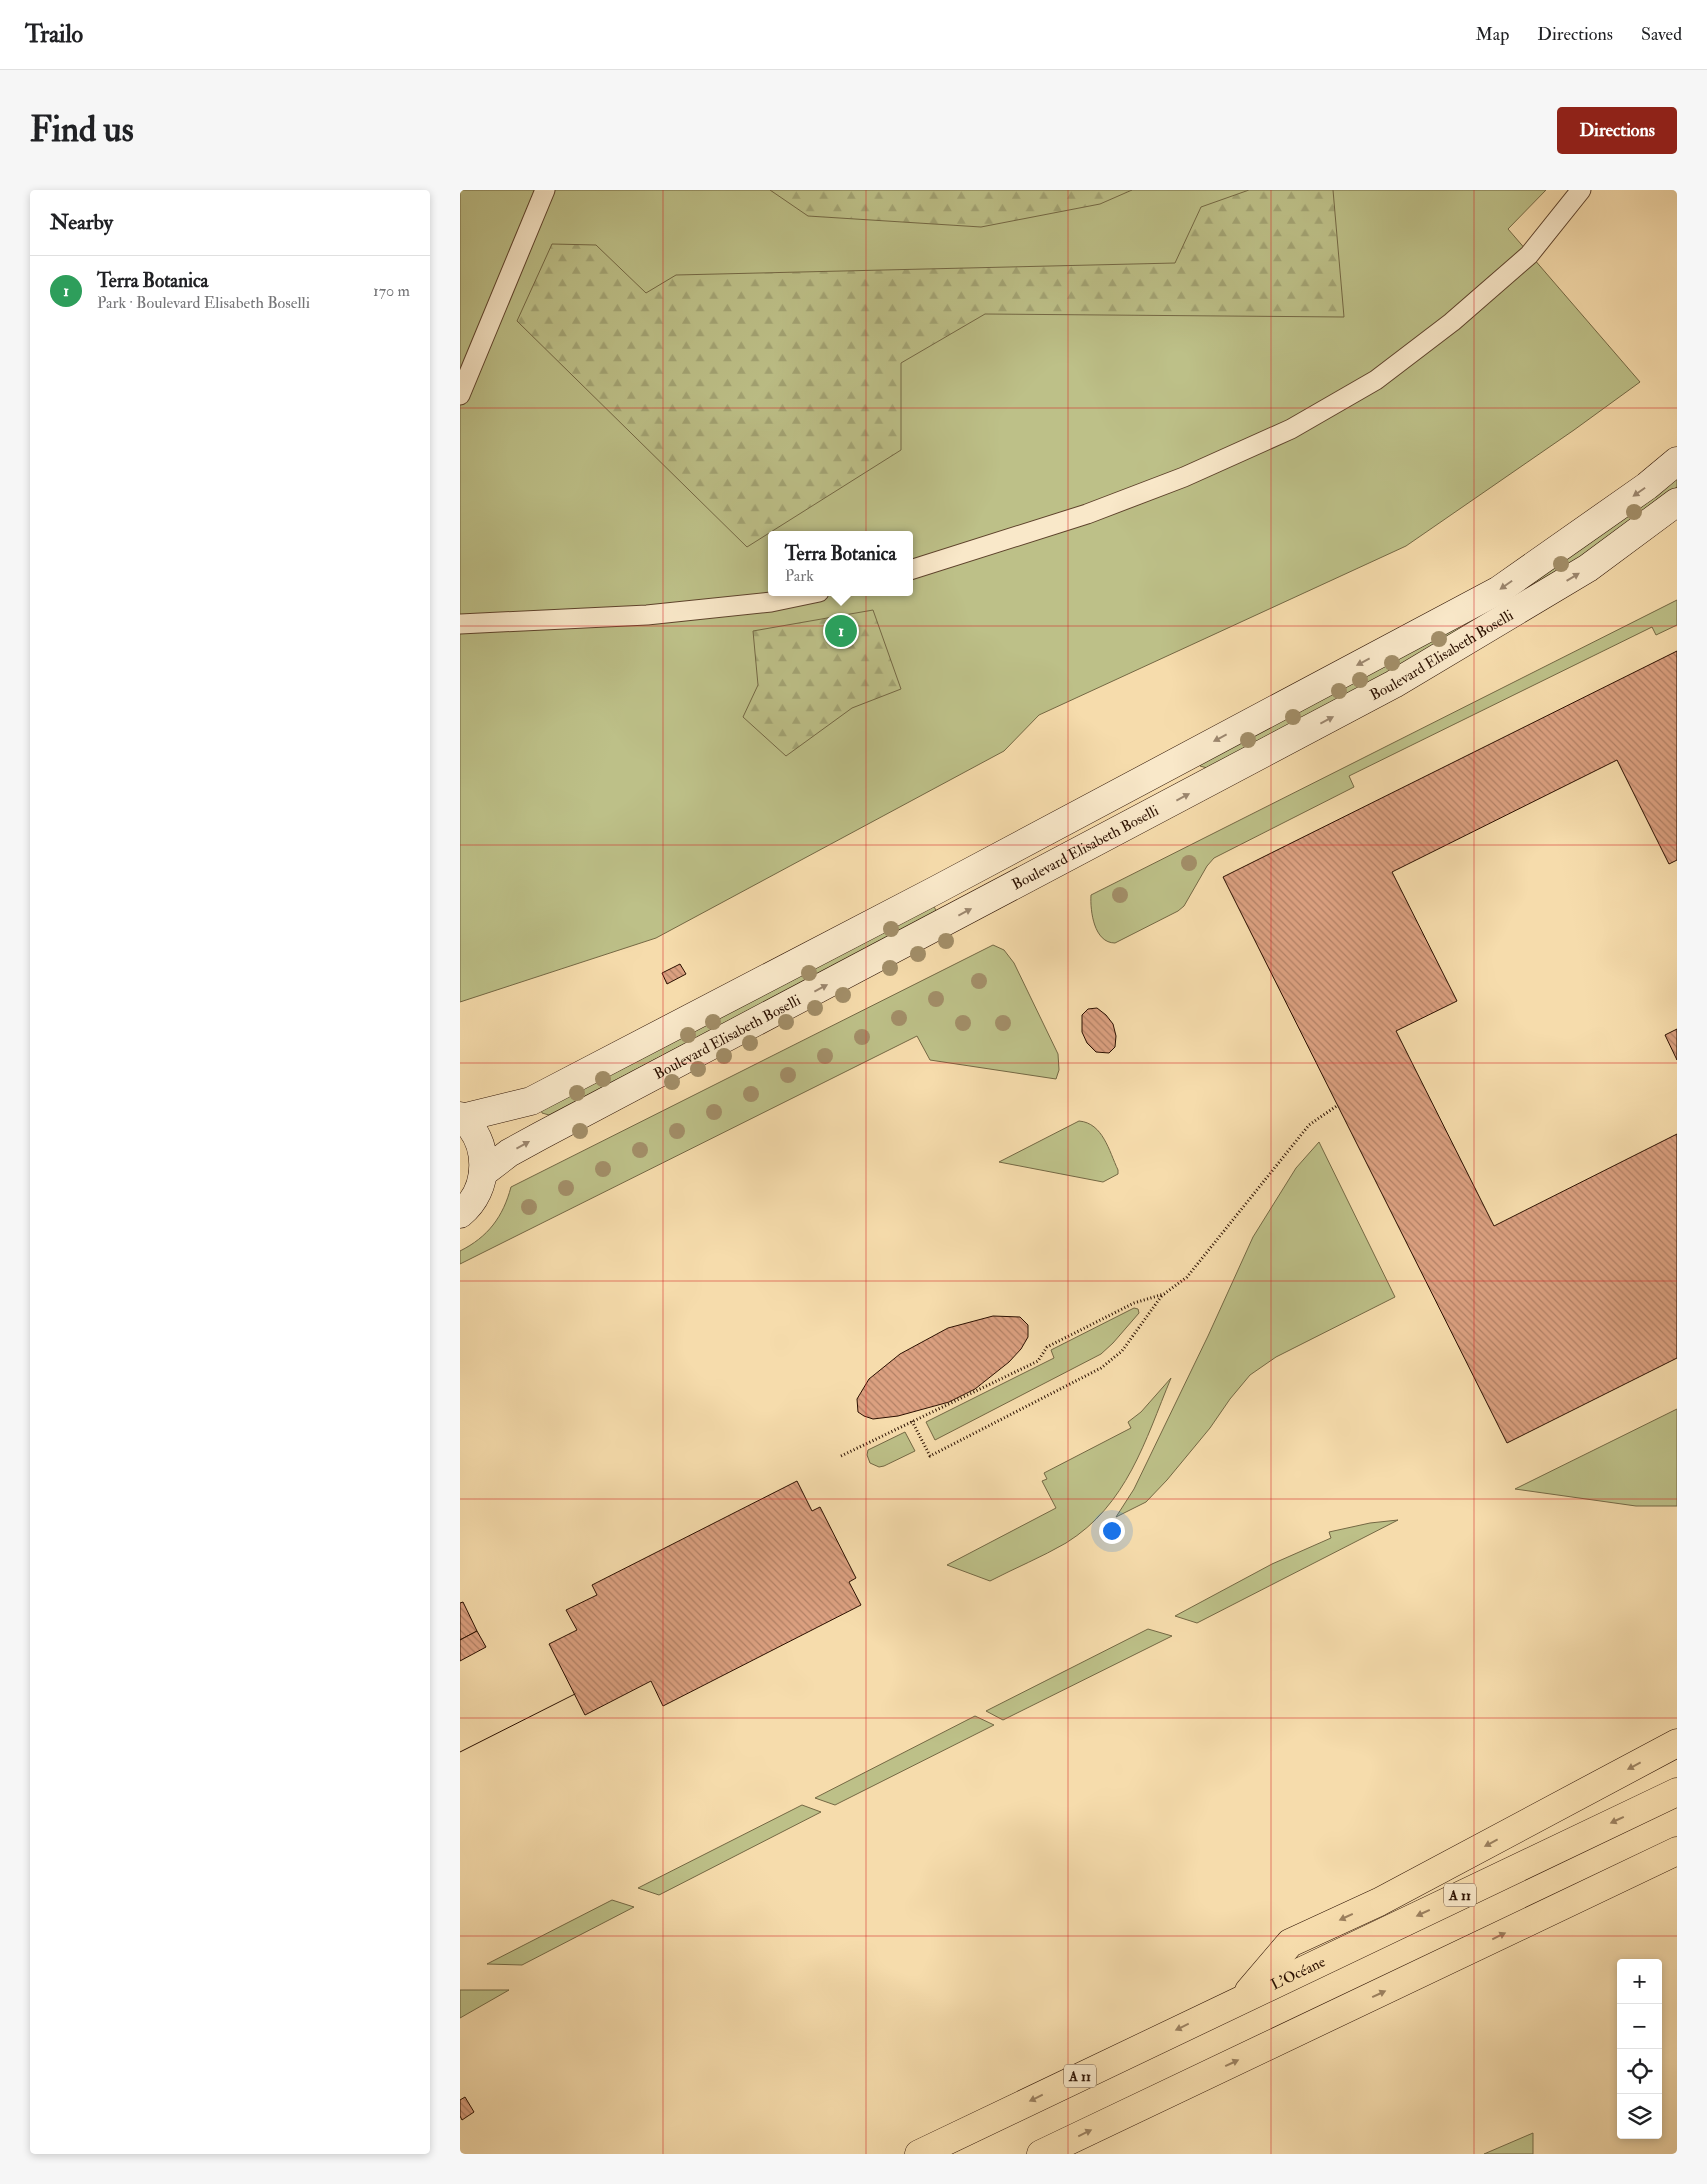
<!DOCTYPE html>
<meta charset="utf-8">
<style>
:root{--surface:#fff;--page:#f6f6f6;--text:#202124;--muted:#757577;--line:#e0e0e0;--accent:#8f2418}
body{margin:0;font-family:"IM FELL Double Pica",serif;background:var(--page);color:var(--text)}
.controls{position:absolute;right:15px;bottom:15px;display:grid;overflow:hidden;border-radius:5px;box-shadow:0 2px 8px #0003}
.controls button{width:45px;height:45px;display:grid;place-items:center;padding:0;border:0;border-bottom:1px solid var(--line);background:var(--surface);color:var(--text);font:25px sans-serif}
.you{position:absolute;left:651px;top:1340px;width:18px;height:18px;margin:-12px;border:4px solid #fff;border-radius:50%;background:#1a73e8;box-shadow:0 0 0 8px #1a73e833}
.badge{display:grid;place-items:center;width:32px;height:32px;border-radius:50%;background:var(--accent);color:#fff;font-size:16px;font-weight:700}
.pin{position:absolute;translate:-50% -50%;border:2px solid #fff;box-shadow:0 1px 5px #0006}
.popup{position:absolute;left:308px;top:341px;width:145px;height:65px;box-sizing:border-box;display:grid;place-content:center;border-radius:5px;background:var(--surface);filter:drop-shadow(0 1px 4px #0005);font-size:16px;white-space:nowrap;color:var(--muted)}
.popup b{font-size:19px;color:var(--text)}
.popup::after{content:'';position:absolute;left:50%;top:100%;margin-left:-10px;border:10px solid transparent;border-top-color:var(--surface)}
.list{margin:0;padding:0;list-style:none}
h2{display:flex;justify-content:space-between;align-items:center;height:65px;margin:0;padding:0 20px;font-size:21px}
h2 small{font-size:16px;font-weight:400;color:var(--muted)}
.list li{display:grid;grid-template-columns:32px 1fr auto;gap:15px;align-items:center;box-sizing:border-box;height:70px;padding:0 20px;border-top:1px solid var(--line)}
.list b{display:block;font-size:19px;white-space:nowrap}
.list p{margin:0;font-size:16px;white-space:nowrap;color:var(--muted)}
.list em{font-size:16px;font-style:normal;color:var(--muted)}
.icon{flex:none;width:28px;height:28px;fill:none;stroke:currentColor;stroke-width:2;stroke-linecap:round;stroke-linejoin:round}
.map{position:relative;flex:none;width:1217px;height:1964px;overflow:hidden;border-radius:5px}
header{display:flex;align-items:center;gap:30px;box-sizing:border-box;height:70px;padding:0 25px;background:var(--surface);border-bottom:1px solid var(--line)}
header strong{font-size:24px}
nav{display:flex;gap:28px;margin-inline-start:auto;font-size:18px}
.intro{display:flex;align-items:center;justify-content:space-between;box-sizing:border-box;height:120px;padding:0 30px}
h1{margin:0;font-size:35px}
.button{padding:12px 22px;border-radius:5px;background:var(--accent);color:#fff;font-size:18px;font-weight:700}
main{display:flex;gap:30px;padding:0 30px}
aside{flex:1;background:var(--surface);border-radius:5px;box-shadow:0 2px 8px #0003}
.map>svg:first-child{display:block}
.green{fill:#bdc088;stroke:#746844;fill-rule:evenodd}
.forest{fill:url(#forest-firs);stroke:#746844}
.building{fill:url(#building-back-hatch);stroke:#2b1001}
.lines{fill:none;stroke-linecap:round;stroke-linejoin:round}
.lane-casing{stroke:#5e432c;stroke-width:21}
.secondary-casing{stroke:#2b1001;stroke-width:29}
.highway-casing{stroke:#2b1001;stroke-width:29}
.path{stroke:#2b1001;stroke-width:3;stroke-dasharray:1 2.5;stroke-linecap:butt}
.lane{stroke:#f9e8c9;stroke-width:19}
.secondary{stroke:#f9e8c9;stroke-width:28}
.highway{stroke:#f6dcac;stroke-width:28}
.tram{stroke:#2b1001;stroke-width:1}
.tree{fill:#a28e68}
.oneway{fill:#9c876f}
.oneway2{fill:#9b805f}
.grid{fill:none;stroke:#d62828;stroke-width:1;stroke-opacity:0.55}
.labels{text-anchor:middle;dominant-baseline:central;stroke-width:5;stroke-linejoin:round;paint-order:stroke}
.shield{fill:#f9e8c9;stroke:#69513d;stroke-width:1}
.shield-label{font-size:14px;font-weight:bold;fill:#2b1001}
.street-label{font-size:15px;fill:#2b1001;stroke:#f9e8c9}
</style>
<header>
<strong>Trailo</strong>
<nav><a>Map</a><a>Directions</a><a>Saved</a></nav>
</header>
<div class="intro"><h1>Find us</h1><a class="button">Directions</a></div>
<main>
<aside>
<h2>Nearby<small></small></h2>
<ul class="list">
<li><span class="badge" style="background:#2e9e5b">1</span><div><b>Terra Botanica</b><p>Park · Boulevard Elisabeth Boselli</p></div><em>170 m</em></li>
</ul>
</aside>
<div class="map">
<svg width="1217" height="1964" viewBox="0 0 1217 1964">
<defs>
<pattern id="forest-firs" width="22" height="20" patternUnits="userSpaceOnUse" patternTransform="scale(1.25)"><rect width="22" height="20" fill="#bdc088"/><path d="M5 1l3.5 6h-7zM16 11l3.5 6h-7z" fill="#a3a474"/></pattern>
<pattern id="building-back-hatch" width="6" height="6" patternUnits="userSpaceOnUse" patternTransform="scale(1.25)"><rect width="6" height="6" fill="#dba080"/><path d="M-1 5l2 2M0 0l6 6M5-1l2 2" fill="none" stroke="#b28166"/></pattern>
</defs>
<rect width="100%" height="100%" fill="#f6dcac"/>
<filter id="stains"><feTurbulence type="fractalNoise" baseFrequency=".004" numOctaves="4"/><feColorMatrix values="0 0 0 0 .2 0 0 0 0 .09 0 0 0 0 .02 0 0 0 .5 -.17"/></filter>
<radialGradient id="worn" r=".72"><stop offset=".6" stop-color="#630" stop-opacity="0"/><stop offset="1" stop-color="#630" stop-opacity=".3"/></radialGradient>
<g class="green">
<path d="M 0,0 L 1086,0 L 1048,39 L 1180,192 L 1114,240 L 946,356 L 579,525 L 544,561 L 196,748 L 0,812 ZM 312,345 L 450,345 L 450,402 L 312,402 Z"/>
<polygon points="1217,281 1217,297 1142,355 968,462 747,578 740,576 739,571"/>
<path d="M 1217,410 L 1217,435 L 1196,445 L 1192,437 L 889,586 L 894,597 L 754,668 L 747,676 L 724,716 L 718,721 L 655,753 C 634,753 630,721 631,705 Z"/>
<polygon points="472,714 476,720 474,723 89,925 82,923 81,919"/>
<path d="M 533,755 L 544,760 L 554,773 L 598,864 L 599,880 L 596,889 L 470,870 L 457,846 L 0,1074 L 0,1061 C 28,1047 43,1027 51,997 Z"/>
<path d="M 619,931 C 643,933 649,961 658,980 L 658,984 L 643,992 L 539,972 Z"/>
<polygon points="859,952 935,1107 816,1167 790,1185 770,1209 750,1238 707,1290 686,1312 656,1327 674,1299 748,1146 793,1047 836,978"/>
<polygon points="674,1118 678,1119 679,1123 653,1153 641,1164 475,1250 466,1232 594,1168 591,1160"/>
<path d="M 711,1188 C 685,1251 667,1315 606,1353 C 582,1367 555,1378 530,1391 L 487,1375 L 596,1318 L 582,1291 L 587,1289 L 584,1283 L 671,1238 L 668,1232 L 681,1222 Z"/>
<polygon points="1217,1219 1217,1316 1176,1316 1055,1299"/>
<polygon points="445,1242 455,1261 424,1276 419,1277 410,1273 407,1265 408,1260"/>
<polygon points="938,1330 737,1433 715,1426 812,1374 871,1348 869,1342 910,1333"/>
<polygon points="688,1439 712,1446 543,1530 526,1521"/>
<polygon points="515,1526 534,1535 375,1615 355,1608"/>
<polygon points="342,1615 361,1622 199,1705 178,1698"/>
<polygon points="152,1710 174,1717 62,1775 27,1774"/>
<polygon points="0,1800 49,1800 0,1828"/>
<polygon points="1073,1943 1073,1964 1024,1964"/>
</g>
<g class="forest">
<polygon points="310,0 672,0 640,14 521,37 348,26"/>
<polygon points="789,0 873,0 884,127 525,124 441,173 441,260 287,357 57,131 92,54 136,55 186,103 216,85 715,73 741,17"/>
<polygon points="413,420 441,499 392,518 326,566 283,527 298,495 293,441"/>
</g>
<g class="building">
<polygon points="1217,461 1217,670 1209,674 1157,570 932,682 997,811 936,841 1034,1036 1217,944 1217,1168 1047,1253 763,687"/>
<polygon points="220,774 226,784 207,794 202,783"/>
<polygon points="637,818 646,825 653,834 656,846 655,857 649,863 636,862 627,853 622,842 622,825 628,819"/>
<polygon points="1217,839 1217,870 1205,845"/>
<polygon points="533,1126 560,1127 568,1135 568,1147 561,1159 549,1172 515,1199 489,1212 438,1226 413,1229 404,1226 398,1222 397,1209 409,1189 440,1164 488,1138"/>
<polygon points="337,1291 352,1321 360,1317 396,1388 389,1392 401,1415 203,1516 191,1491 125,1525 89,1454 117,1440 106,1420 137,1405 132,1395"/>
<polygon points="3,1412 17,1441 0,1450 0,1413"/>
<polygon points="17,1441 26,1457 0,1471 0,1450"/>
<polygon points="5,1907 14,1922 2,1930 0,1926 0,1910"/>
</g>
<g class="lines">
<defs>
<g id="lane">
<polyline points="0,205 85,0"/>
<polyline points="450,380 627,324 724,287 831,239 916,190 992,132 1069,65 1121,0"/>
<polyline points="0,434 187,425 311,412 359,402"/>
</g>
<g id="secondary">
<path d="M 0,926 C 31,951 31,999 0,1024"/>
<polyline points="2,928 71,911 478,699 1039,400 1187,296 1217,271"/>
<path id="s1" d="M 23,983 L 49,963 L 80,946 L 934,494 L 1128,378 L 1217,312"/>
</g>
<g id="highway">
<polyline points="789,1801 830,1753 919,1712 1217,1553"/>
<path id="s2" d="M 459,1964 L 1217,1602"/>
<polyline points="581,1964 1217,1661"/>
</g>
</defs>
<use href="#lane" class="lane-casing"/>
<use href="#secondary" class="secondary-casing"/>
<use href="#highway" class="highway-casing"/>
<g class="path">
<polyline points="452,1231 470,1266 641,1178 662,1161 703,1104"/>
<polyline points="381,1266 578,1171 587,1157 674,1113 704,1104 727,1087 849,935 878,915"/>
</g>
<use href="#lane" class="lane"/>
<use href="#secondary" class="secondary"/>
<use href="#highway" class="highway"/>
<polyline class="tram" points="0,1562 115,1504"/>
</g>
<g class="tree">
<circle cx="1174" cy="322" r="8"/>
<circle cx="1101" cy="374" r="8"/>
<circle cx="979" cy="449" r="8"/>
<circle cx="932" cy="473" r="8"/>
<circle cx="900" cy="490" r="8"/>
<circle cx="879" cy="501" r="8"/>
<circle cx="833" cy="527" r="8"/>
<circle cx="788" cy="550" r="8"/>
<circle cx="729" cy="673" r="8"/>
<circle cx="660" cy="705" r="8"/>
<circle cx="431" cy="739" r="8"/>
<circle cx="486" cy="751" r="8"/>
<circle cx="458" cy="764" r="8"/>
<circle cx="430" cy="778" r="8"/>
<circle cx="349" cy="783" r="8"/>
<circle cx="519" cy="791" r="8"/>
<circle cx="383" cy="805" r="8"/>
<circle cx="476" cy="809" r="8"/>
<circle cx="355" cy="818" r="8"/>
<circle cx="439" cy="828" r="8"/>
<circle cx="253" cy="832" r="8"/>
<circle cx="326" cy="832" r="8"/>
<circle cx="503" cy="833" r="8"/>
<circle cx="543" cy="833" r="8"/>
<circle cx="228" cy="845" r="8"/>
<circle cx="402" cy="847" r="8"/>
<circle cx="290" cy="853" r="8"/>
<circle cx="264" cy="866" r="8"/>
<circle cx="365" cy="866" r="8"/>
<circle cx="238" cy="879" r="8"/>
<circle cx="328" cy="885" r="8"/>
<circle cx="143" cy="889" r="8"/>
<circle cx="212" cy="892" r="8"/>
<circle cx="117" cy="903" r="8"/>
<circle cx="291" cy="904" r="8"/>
<circle cx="254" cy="922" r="8"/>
<circle cx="120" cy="941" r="8"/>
<circle cx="217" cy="941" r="8"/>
<circle cx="180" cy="960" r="8"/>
<circle cx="143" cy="979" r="8"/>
<circle cx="106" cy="998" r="8"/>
<circle cx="69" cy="1017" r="8"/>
</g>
<defs><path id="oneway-solid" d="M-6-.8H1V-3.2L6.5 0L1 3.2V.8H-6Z" transform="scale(1.25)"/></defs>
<g class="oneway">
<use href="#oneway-solid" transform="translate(1179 302) rotate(145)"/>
<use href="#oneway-solid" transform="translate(1113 387) rotate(-31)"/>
<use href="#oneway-solid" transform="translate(1046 395) rotate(145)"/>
<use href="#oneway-solid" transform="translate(903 472) rotate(152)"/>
<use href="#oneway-solid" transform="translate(867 530) rotate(-28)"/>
<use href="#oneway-solid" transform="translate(760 548) rotate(152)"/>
<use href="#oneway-solid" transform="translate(723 607) rotate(-28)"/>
<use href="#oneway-solid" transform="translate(505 722) rotate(-28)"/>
<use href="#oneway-solid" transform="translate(361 798) rotate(-28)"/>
<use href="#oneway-solid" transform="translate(63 955) rotate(-29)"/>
</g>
<g class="oneway2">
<use href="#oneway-solid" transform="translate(1174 1576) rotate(152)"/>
<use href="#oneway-solid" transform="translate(1157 1630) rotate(155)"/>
<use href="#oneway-solid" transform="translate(1031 1653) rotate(152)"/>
<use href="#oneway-solid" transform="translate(963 1723) rotate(155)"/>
<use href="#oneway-solid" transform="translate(886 1727) rotate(155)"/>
<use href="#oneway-solid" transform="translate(1039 1746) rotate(-26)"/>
<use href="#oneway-solid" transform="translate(919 1804) rotate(-25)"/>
<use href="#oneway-solid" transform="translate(722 1837) rotate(154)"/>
<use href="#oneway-solid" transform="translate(772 1873) rotate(-25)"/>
<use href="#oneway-solid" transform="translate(576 1908) rotate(154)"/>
<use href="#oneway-solid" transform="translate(625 1943) rotate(-26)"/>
</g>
<path class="grid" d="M 203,0 L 203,1964M 406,0 L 406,1964M 608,0 L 608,1964M 811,0 L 811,1964M 1014,0 L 1014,1964M 0,218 L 1217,218M 0,436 L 1217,436M 0,655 L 1217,655M 0,873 L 1217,873M 0,1091 L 1217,1091M 0,1309 L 1217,1309M 0,1528 L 1217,1528M 0,1746 L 1217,1746"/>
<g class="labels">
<g class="shield">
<rect x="984" y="1693.5" width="32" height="23" rx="4"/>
<rect x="604" y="1874.5" width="32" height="23" rx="4"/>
</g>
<g class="shield-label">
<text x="1000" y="1705">A 11</text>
<text x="620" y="1886">A 11</text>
</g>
<g class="street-label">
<text stroke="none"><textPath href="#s1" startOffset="1090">Boulevard Elisabeth Boselli</textPath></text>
<text stroke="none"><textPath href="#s1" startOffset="685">Boulevard Elisabeth Boselli</textPath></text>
<text stroke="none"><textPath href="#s1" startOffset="280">Boulevard Elisabeth Boselli</textPath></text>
<text stroke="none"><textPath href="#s2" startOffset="420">L’Océane</textPath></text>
</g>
</g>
<rect width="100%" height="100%" filter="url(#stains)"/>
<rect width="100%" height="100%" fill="url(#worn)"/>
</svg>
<div class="controls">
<button>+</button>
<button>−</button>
<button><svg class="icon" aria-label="locate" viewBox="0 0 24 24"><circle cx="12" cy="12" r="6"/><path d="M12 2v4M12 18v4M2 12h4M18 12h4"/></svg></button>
<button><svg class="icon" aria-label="layers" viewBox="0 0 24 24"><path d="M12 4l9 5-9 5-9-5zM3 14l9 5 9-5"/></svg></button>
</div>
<div class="you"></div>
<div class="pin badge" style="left:381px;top:441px;background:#2e9e5b">1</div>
<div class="popup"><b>Terra Botanica</b>Park</div>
</div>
</main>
